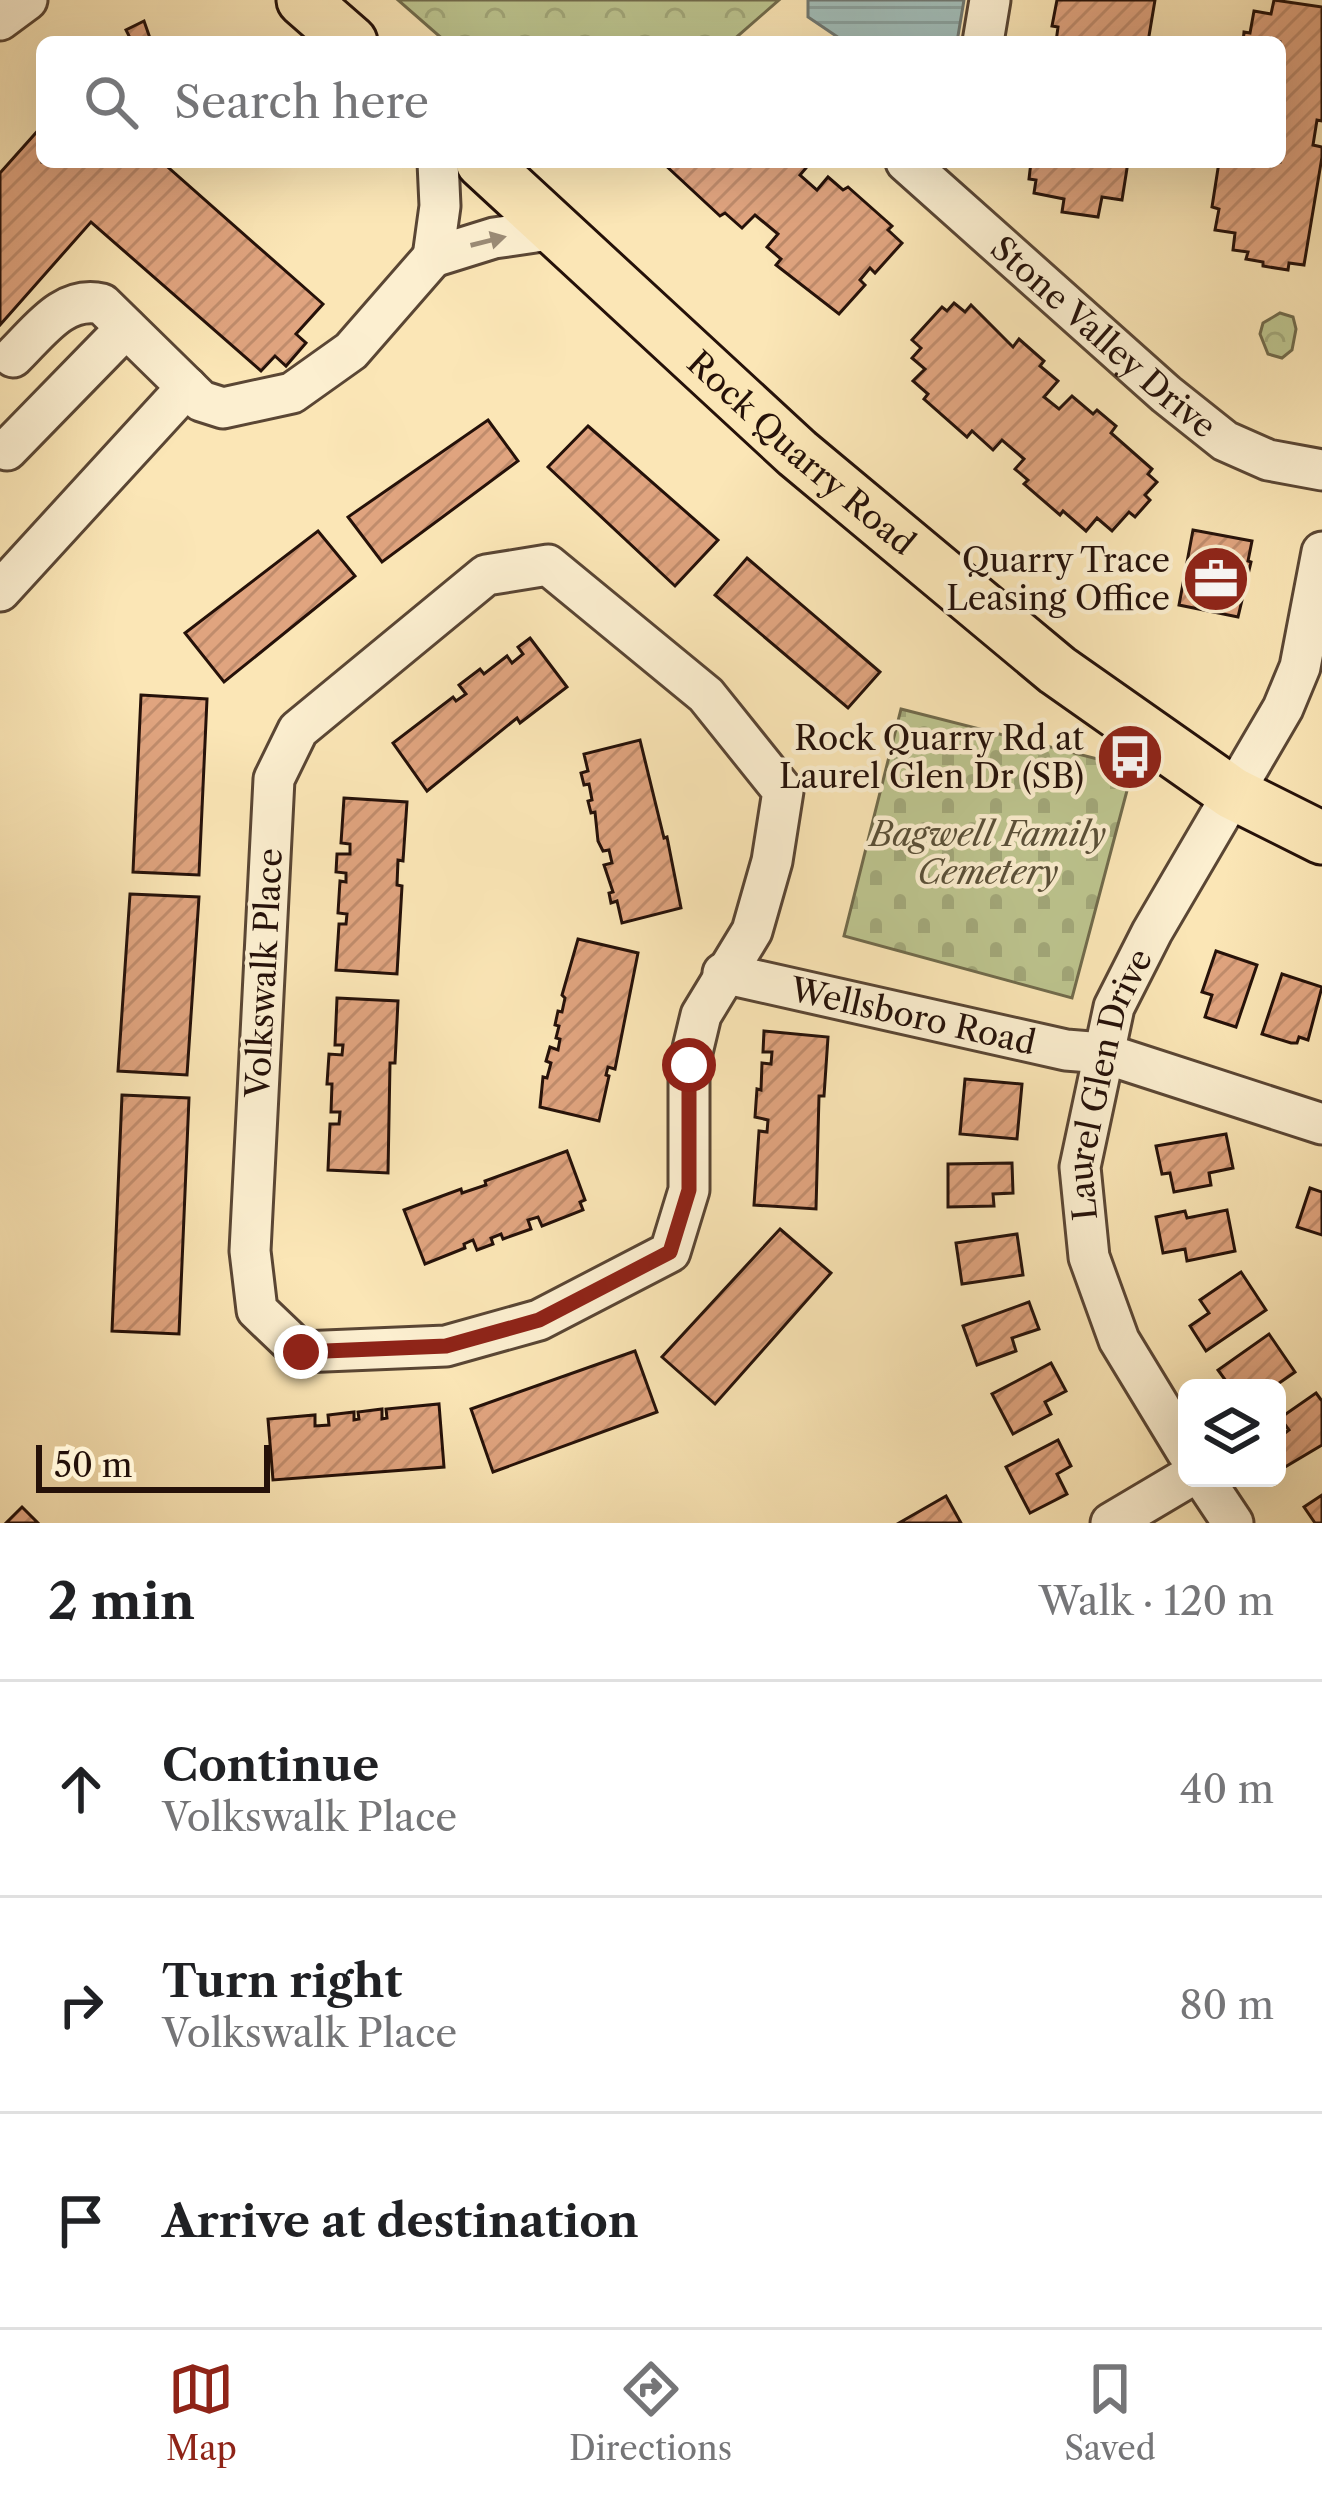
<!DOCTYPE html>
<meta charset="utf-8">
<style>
:root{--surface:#fff;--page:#f6f6f6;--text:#202124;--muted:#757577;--line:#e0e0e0;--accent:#8f2418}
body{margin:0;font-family:"Libre Caslon Text",serif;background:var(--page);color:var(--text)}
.controls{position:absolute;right:36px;bottom:36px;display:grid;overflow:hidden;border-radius:18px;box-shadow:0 12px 48px #0002}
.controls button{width:108px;height:108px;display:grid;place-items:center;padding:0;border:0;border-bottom:3px solid var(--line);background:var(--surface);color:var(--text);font:60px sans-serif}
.scale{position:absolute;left:36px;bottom:30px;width:234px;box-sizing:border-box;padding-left:12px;border:6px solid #251109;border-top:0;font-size:33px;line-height:42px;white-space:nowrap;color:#251109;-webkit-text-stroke:9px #fcefd0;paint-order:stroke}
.stop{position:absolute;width:36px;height:36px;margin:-27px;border:9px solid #8f2418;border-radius:50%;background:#fff}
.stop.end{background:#8f2418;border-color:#fff;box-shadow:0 3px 12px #0008}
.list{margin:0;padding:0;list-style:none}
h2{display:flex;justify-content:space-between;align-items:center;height:156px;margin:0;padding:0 48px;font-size:51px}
h2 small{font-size:39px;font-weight:400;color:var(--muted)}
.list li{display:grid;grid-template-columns:78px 1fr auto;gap:36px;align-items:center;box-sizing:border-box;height:216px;padding:0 48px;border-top:3px solid var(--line)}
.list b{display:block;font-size:45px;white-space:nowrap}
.list p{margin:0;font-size:39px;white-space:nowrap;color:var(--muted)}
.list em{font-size:39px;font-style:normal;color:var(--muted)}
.icon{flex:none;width:66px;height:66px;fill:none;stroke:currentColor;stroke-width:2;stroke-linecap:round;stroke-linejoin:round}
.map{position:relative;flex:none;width:1322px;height:1523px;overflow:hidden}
.search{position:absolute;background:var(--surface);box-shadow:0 12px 48px #0002;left:36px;right:36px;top:36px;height:132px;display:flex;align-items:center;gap:30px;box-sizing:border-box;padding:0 42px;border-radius:18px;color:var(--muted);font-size:45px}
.sheet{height:804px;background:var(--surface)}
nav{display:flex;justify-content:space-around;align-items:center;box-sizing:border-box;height:168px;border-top:3px solid var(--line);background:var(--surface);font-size:33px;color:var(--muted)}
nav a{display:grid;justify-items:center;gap:6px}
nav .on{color:var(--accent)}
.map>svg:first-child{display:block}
.forest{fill:url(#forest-crowns);stroke:#716b4c;stroke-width:3}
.cemetery{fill:url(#cemetery-stones);stroke:#716b4c;stroke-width:3}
.water{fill:url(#water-rules);stroke:#707872;stroke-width:3}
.building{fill:url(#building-hatch);stroke:#251109;stroke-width:3}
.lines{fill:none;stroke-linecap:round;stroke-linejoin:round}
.minor-casing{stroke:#5a4634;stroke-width:45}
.major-casing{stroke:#251109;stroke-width:57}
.minor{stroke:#fcefd0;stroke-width:39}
.major{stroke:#fbe6b6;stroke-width:51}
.oneway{fill:#9b8b76}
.route{stroke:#8f2418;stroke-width:15}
.labels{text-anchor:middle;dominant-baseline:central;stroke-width:9;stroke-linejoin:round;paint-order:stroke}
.street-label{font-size:33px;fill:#251109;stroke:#fcefd0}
.poi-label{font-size:33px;fill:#251109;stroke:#fcefd0;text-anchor:end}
.park-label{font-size:33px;font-style:italic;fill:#5a5038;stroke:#fcefd0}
</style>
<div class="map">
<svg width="1322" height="1523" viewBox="0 0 1322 1523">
<defs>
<pattern id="forest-crowns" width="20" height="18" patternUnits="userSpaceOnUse" patternTransform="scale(3)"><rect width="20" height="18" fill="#bdc58f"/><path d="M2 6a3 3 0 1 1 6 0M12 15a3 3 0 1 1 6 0" fill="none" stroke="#a2a87a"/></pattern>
<pattern id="cemetery-stones" width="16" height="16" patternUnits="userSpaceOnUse" patternTransform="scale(3)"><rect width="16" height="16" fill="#bdc58f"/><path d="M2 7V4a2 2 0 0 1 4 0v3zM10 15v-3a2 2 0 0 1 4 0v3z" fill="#a2a87a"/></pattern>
<pattern id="water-rules" width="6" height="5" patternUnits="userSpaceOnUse" patternTransform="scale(3)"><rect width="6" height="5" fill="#a2bdb8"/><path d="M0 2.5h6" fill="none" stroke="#8ba19d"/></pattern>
<pattern id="building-hatch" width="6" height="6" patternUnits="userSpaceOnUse" patternTransform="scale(3)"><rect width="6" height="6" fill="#e0a47f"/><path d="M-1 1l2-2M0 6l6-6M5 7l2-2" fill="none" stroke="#c08c6c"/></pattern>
</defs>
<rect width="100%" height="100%" fill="#fbe6b6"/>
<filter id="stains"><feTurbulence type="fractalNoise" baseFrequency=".00167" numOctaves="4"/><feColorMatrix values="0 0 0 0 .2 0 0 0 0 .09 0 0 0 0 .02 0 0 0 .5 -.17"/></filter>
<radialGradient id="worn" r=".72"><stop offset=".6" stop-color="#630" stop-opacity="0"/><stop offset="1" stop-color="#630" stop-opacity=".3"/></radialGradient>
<g class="forest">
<polygon points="398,0 779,0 731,42 446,42"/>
<polygon points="1280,313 1293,317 1296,329 1292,350 1282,358 1268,354 1260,334 1263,323"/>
</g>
<polygon class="cemetery" points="901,709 1133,768 1072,998 844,936"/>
<polygon class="water" points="808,0 964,0 957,42 845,42 808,17"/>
<g class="building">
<polygon points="1057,0 1155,0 1148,42 1056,42 1058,27 1052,26"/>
<polygon points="1274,0 1322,7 1322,121 1317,120 1313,145 1322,147 1322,157 1304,265 1289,263 1288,270 1263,266 1263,262 1246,259 1248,252 1233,250 1235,233 1215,230 1219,209 1212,207 1219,162 1280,162 1280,42 1243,42 1244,32 1250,33 1254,11 1271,14"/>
<polygon points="144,21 151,41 132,42 126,30"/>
<polygon points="42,126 42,162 162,162 323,304 296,334 306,343 286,366 275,356 261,371 91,222 0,325 0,173"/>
<polygon points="811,162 800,175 817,190 828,177 843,190 848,187 892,226 888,230 902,243 875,273 870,268 860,280 865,285 839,314 776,265 781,259 767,247 778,234 755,215 742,228 725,213 720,216 663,163"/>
<polygon points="1031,162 1128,162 1122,200 1102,197 1098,217 1062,212 1064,199 1034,193 1036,180 1029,179"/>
<polygon points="954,303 965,312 971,305 1013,347 1019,339 1044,361 1040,366 1058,381 1044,397 1059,409 1072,396 1093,414 1097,410 1116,426 1111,433 1152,469 1148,474 1157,482 1145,495 1150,500 1135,517 1129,512 1112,531 1097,518 1086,531 1063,511 1060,515 1024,484 1028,480 1015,469 1024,459 1002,440 993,450 972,431 967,437 924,399 928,394 913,381 925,369 912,358 921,348 912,340 942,307 947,311"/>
<polygon points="488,420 518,461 382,562 348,517"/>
<polygon points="588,426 718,540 675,586 548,467"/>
<polygon points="1193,530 1252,541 1248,561 1251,562 1238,617 1179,605"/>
<polygon points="318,531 355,576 224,682 185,633"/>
<polygon points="747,558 880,672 848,708 715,595"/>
<polygon points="530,638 567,687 520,723 517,718 427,791 393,743 453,697 456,701 466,694 459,685 480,669 484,674 507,656 512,663 523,654 518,647"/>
<polygon points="141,695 207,699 199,875 133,872"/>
<polygon points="640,740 664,838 667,837 681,908 622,923 617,901 611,903 609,893 613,892 604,865 612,863 609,850 603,851 598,841 595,812 591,813 588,801 592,800 589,784 584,785 581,773 588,771 584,754"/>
<polygon points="344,798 407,802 403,861 398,860 397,885 402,886 397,974 336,970 339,924 346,924 347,914 338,913 340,881 346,882 346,873 336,872 337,854 350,854 350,844 341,843"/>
<polygon points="130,894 199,897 187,1075 118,1071"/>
<polygon points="578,939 638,953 615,1069 608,1067 606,1075 609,1076 599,1121 540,1107 543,1077 547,1078 551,1063 546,1061 550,1047 558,1050 560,1039 556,1038 559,1026 555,1025 558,1011 562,1012 565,998 562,995"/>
<polygon points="1216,951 1257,965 1236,1027 1205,1017 1212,995 1202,992"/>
<polygon points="1282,974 1322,987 1308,1040 1299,1037 1297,1043 1291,1043 1262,1034"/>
<polygon points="337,998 398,1001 395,1063 390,1063 388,1173 328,1170 330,1124 339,1124 340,1112 331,1112 332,1084 327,1084 329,1054 342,1055 343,1045 335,1045"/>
<polygon points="764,1031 828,1037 824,1096 819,1096 816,1209 754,1205 759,1131 767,1132 768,1120 755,1117 757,1089 761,1090 762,1063 771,1064 772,1052 763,1052"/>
<polygon points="965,1079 1022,1084 1017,1139 960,1134"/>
<polygon points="122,1095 189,1098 179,1334 112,1331"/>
<polygon points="1226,1134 1233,1168 1209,1173 1211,1185 1174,1192 1170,1173 1162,1174 1156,1146"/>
<polygon points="567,1151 585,1200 580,1202 583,1210 542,1226 538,1217 528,1220 531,1229 503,1239 501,1234 491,1238 493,1244 477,1250 473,1240 464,1244 465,1248 425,1264 404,1210 461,1189 462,1193 486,1185 485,1181"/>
<polygon points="1012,1163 1013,1193 993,1194 994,1206 948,1207 948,1164"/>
<polygon points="1310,1188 1322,1192 1322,1235 1297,1227"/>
<polygon points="1227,1210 1235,1251 1187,1261 1185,1249 1163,1253 1156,1217 1185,1211 1187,1218"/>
<polygon points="780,1229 831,1273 715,1404 662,1357"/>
<polygon points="1017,1234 1023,1275 962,1284 956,1243"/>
<polygon points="1241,1272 1266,1310 1206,1351 1190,1326 1209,1313 1200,1300"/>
<polygon points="1029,1302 1039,1329 1012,1338 1016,1351 977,1365 963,1326"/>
<polygon points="1269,1334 1295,1372 1272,1388 1231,1388 1218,1370"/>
<polygon points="635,1351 657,1412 493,1472 471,1409"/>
<polygon points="1051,1363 1066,1391 1045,1402 1051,1414 1013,1434 992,1394"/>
<polygon points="1316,1393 1322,1401 1322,1445 1280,1470 1277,1439 1289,1430 1280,1418"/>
<polygon points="439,1404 444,1467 273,1480 268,1419 315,1415 315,1426 329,1425 328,1415 354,1412 354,1420 359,1419 358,1412 382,1409 382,1419 387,1418 386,1409"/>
<polygon points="1058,1440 1071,1466 1057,1474 1067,1494 1030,1513 1006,1467"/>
<polygon points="1322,1495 1322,1523 1315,1523 1304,1507"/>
<polygon points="946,1496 961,1523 899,1523"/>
<polygon points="22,1507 38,1523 6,1523"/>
</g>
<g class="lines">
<defs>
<g id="minor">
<polyline points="0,20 27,0"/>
<polyline points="983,42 990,0"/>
<polyline points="438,162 440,206 433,257 494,238 556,229"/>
<path id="s1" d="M 906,162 L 1166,394 L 1225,441 L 1268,460 L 1322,470"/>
<path d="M 13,357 C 39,332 63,295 102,304 L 201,401 L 223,408 L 292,393 L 351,351 L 433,257"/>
<polyline points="7,450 126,328"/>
<polygon points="548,565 706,695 783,791 772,861 752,931 701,1015 689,1065 689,1190 670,1252 539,1320 446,1346 301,1352 257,1310 250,1251 274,779 298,730 486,575"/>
<polyline points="0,591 187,387"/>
<path id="s2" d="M 723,973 L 1066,1050 L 1103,1053 L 1322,1124"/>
<path id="s3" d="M 1187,1452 L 1119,1340 L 1089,1257 L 1080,1167 L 1114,1007 L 1152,932 L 1283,708 L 1300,667 L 1322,552"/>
<polyline points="1203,1478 1233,1523"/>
<polyline points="1111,1523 1187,1478"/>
</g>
<g id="major">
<polyline points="303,0 351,42"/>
<path id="s4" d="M 482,162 L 797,453 L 1057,670 L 1232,793 L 1322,838"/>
</g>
</defs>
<use href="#minor" class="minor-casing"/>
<use href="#major" class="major-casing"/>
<use href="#minor" class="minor"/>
<use href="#major" class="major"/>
</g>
<defs><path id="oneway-solid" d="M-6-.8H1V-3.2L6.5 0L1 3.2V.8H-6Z" transform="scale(3)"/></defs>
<use class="oneway" href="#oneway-solid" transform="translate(488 241) rotate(-14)"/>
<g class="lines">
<polyline class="route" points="301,1352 446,1346 539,1320 670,1252 689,1190 689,1065"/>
</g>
<defs>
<symbol id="office-disc" viewBox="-11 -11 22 22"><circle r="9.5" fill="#8f2418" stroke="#fcefd0"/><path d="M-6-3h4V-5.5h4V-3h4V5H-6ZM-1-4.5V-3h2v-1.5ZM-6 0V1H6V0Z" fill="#fff"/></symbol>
<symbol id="bus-disc" viewBox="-11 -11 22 22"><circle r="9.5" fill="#8f2418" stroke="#fcefd0"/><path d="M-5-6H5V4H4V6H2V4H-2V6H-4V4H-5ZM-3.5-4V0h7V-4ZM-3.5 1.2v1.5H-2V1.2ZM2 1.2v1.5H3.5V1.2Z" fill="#fff"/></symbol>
</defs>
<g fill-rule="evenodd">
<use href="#office-disc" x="1178" y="541" width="76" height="76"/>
<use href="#bus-disc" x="1092" y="719" width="76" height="76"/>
</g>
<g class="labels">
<g class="street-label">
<text stroke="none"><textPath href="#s1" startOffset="264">Stone Valley Drive</textPath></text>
<text stroke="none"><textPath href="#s4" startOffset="432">Rock Quarry Road</textPath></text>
<text transform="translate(264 973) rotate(-87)">Volkswalk Place</text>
<text stroke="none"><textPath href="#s2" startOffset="195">Wellsboro Road</textPath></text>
<text stroke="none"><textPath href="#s3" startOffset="396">Laurel Glen Drive</textPath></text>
</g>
<g class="poi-label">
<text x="1170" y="560">Quarry Trace<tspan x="1170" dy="38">Leasing Office</tspan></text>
<text x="1084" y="738">Rock Quarry Rd at<tspan x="1084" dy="38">Laurel Glen Dr (SB)</tspan></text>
</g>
<g class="park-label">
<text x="988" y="834">Bagwell Family<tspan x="988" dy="38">Cemetery</tspan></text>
</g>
</g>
<rect width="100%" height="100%" filter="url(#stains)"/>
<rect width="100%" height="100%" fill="url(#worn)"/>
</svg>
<div class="controls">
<button><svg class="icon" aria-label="layers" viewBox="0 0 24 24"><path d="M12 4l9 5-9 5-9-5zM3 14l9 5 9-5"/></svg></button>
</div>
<div class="scale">50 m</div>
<div class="stop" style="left:689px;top:1065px"></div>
<div class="stop end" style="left:301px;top:1352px"></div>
<div class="search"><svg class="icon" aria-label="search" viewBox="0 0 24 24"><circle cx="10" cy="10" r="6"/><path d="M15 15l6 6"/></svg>Search here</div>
</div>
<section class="sheet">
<h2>2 min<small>Walk · 120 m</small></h2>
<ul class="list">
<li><svg class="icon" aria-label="ahead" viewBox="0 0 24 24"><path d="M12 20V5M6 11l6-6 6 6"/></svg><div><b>Continue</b><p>Volkswalk Place</p></div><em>40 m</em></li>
<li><svg class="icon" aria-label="right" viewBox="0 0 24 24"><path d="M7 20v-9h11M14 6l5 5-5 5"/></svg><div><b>Turn right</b><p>Volkswalk Place</p></div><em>80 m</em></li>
<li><svg class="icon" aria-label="arrive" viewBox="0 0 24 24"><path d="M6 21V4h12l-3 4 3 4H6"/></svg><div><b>Arrive at destination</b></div></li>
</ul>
</section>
<nav>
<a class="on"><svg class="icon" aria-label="map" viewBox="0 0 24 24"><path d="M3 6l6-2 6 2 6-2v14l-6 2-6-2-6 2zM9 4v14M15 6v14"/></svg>Map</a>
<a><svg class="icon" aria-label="directions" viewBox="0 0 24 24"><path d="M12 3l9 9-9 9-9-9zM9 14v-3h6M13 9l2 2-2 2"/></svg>Directions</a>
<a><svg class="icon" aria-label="saved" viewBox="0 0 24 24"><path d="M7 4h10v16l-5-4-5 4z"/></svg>Saved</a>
</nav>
